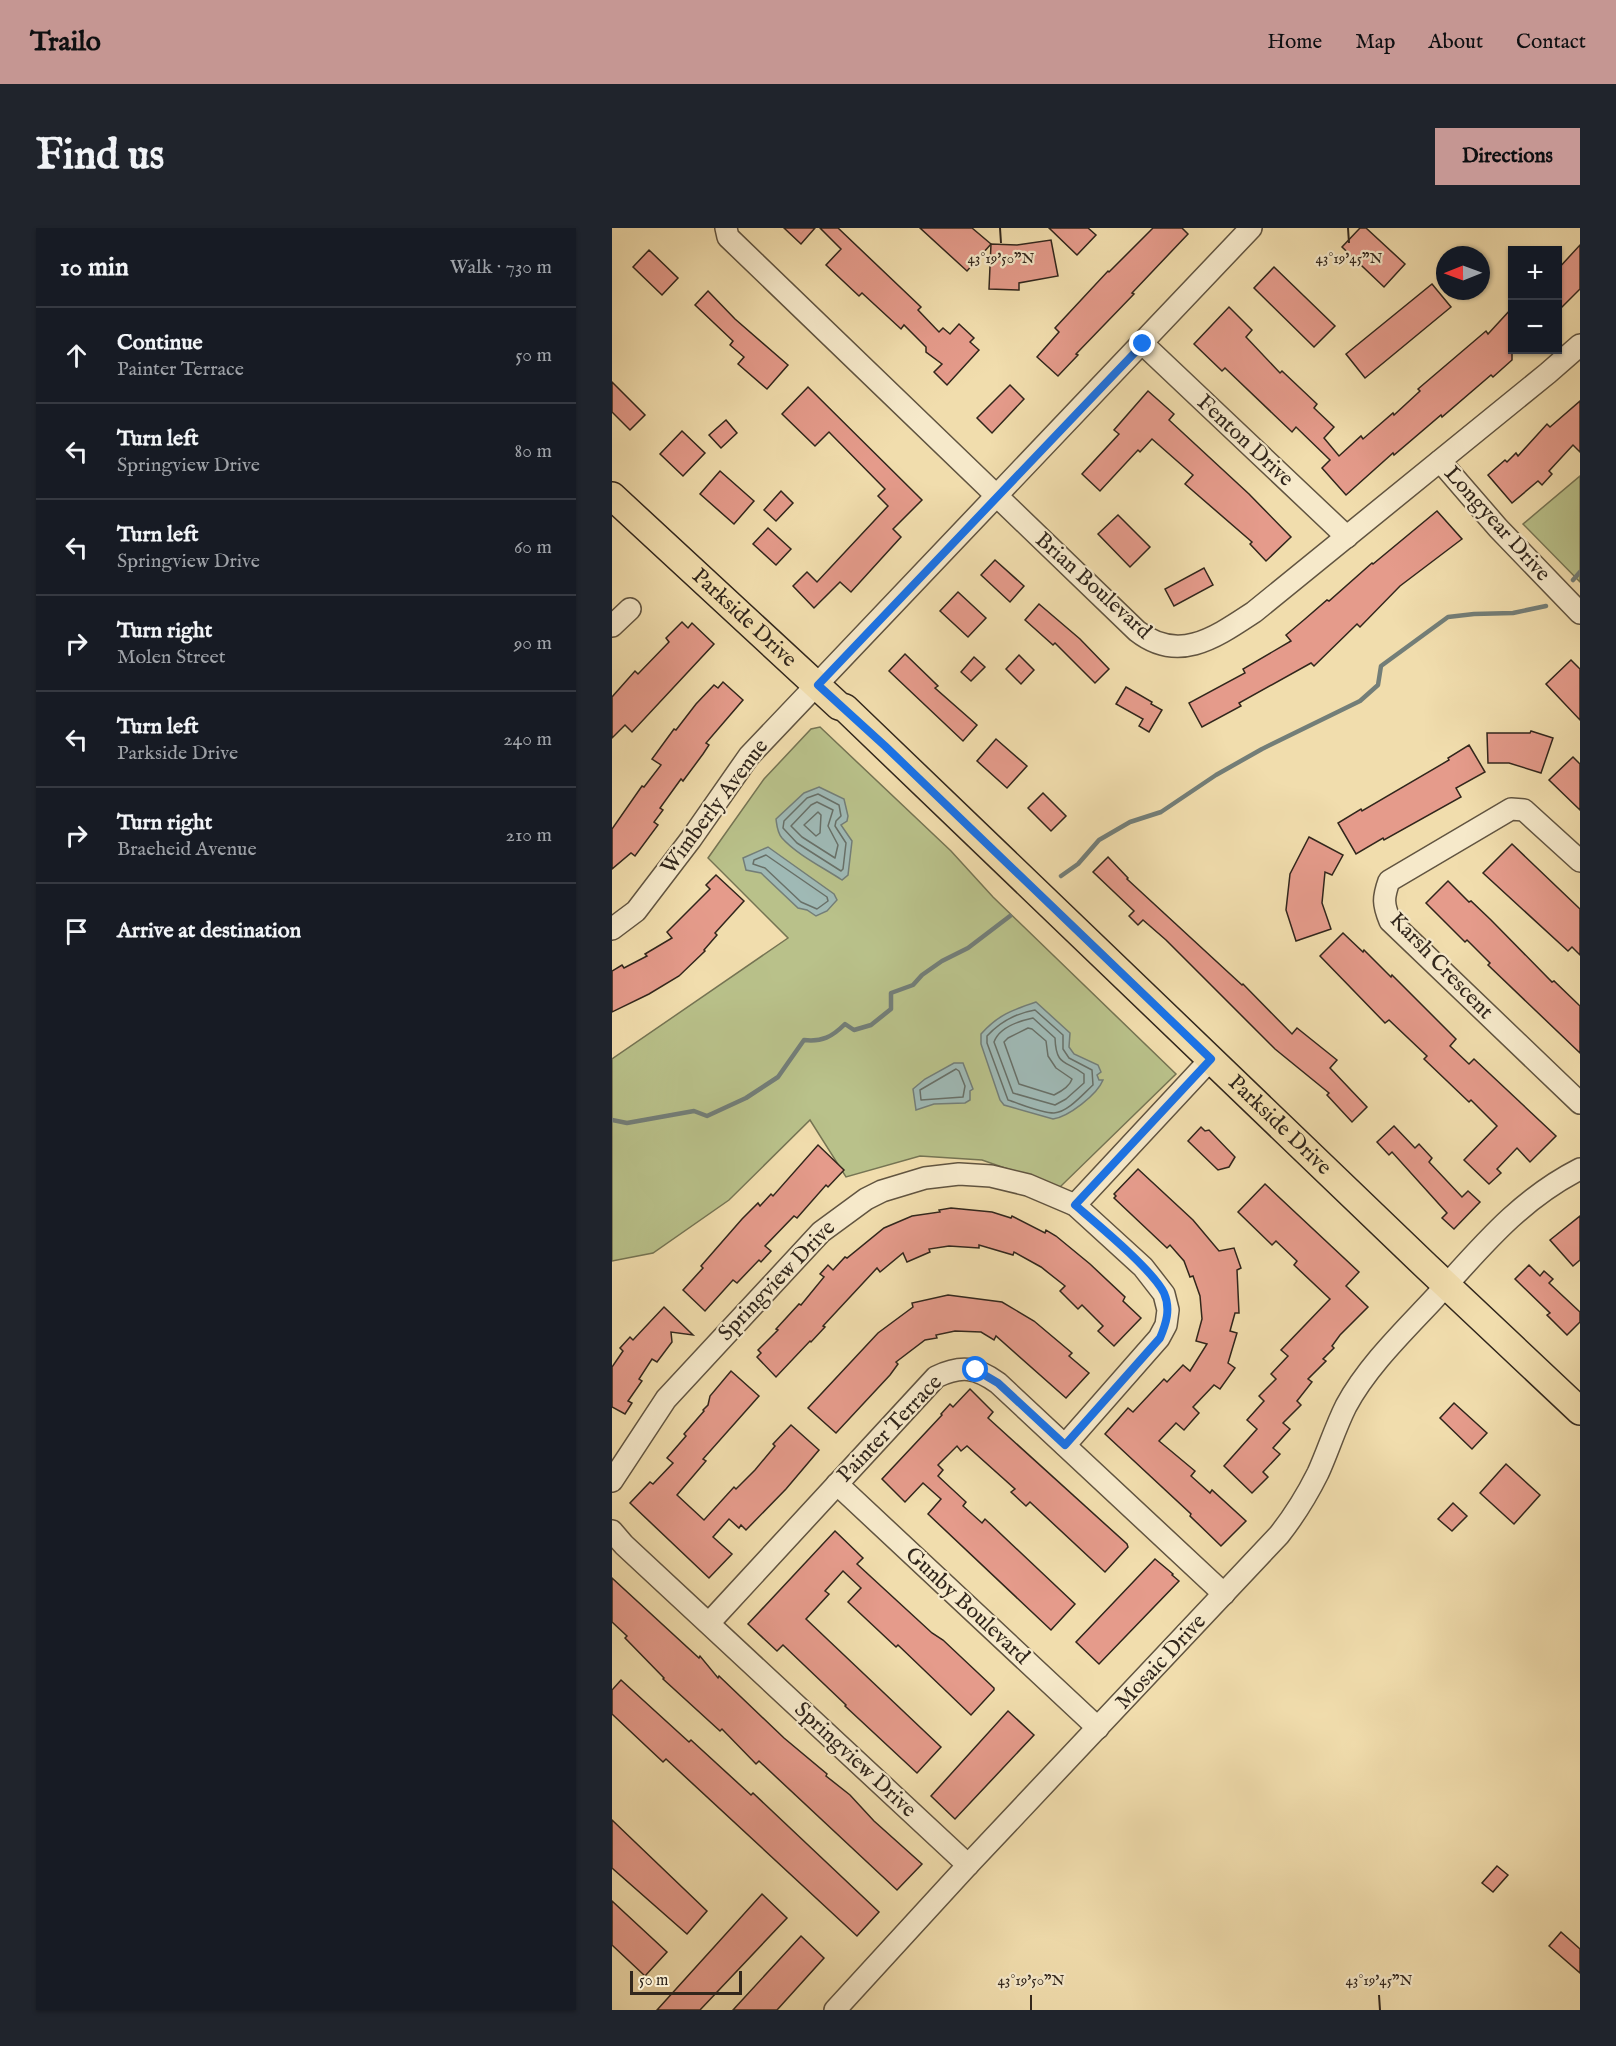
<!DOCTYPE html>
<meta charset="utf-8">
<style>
:root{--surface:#171b24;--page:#20242c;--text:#f1f3f6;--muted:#9ea1a6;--line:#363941;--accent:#c59692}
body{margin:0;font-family:"IM FELL English",serif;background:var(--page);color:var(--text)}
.controls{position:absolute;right:18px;top:18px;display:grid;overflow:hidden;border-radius:0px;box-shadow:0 2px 4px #0004}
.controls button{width:54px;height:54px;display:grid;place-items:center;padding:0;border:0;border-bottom:2px solid var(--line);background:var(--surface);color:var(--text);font:30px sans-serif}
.compass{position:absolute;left:824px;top:18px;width:54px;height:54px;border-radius:50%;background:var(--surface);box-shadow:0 2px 4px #0004;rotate:269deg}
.scale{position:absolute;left:18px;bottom:15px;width:112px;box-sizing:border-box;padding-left:6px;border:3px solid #31261c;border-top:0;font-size:16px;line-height:21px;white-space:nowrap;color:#31261c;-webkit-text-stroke:4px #f6e9ca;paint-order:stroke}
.stop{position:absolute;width:18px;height:18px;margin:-14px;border:4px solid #1a73e8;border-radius:50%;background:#fff}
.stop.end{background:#1a73e8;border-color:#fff;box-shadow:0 2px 6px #0008}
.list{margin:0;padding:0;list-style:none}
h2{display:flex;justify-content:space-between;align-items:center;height:78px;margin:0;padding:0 24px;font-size:26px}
h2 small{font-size:20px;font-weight:400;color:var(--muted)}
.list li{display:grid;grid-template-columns:39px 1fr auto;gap:18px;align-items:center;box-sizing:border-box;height:96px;padding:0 24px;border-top:2px solid var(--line)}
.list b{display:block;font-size:22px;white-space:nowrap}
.list p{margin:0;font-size:20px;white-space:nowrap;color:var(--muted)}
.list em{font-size:20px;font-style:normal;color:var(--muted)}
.icon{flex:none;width:33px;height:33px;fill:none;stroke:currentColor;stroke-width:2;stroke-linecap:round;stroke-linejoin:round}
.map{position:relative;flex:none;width:968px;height:1782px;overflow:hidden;border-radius:0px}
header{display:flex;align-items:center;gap:36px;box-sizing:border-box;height:84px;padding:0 30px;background:var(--accent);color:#111}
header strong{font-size:28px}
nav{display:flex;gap:33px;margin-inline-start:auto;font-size:21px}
.intro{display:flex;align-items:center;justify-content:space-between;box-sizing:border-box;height:144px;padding:0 36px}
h1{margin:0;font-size:42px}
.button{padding:15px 27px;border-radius:0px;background:var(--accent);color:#111;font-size:21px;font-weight:700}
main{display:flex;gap:36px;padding:0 36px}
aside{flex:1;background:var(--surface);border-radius:0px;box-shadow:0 2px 4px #0004}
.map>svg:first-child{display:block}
.green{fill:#b9c18a;stroke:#757453;stroke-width:1.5}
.water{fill:#9fb9b5;stroke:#737e78;stroke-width:1.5}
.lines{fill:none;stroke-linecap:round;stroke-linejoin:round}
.shore{stroke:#687068;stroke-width:1.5}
.stream{stroke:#737e78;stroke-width:4.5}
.building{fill:#e59b8b;stroke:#31261c;stroke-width:1.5}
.minor-casing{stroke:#615440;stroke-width:24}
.major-casing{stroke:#31261c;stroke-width:30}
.minor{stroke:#f6e9ca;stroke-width:21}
.major{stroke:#f1ddad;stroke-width:27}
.route{stroke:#1a73e8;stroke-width:8}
.ticks{fill:none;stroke:#31261c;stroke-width:2}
.labels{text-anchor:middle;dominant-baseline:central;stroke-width:4.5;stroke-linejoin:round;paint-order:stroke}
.street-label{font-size:22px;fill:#31261c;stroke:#f6e9ca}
.ticks-label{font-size:15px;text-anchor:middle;fill:#31261c;stroke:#f6e9ca;stroke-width:4.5;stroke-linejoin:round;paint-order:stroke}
</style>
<header>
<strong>Trailo</strong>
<nav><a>Home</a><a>Map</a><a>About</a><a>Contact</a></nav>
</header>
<div class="intro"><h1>Find us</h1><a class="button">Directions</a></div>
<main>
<aside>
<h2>10 min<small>Walk · 730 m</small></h2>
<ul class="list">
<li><svg class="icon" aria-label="ahead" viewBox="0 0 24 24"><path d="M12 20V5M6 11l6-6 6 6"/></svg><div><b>Continue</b><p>Painter Terrace</p></div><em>50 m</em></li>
<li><svg class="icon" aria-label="left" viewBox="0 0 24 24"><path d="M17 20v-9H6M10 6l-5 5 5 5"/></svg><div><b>Turn left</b><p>Springview Drive</p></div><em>80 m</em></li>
<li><svg class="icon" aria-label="left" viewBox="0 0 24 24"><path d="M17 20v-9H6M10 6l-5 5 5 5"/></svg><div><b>Turn left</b><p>Springview Drive</p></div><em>60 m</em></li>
<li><svg class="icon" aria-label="right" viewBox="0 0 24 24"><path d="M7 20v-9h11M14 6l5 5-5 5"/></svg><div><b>Turn right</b><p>Molen Street</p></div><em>90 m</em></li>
<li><svg class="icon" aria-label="left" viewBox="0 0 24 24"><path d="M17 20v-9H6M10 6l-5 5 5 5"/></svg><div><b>Turn left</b><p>Parkside Drive</p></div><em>240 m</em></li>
<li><svg class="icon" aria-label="right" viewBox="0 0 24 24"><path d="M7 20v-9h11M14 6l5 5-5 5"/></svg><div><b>Turn right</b><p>Braeheid Avenue</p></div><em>210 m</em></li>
<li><svg class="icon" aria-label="arrive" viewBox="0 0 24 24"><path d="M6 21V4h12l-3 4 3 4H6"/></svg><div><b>Arrive at destination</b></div></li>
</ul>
</aside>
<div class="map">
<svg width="968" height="1782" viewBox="0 0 968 1782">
<rect width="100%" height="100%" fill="#f1ddad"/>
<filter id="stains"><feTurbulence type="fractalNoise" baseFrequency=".00333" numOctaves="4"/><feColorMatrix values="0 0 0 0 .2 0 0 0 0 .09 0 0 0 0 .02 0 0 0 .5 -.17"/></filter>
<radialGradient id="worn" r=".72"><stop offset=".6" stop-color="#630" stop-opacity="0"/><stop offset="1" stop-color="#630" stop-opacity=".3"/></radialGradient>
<g class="green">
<polygon points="968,248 968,354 911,296"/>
<polygon points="208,499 339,623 381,669 564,846 448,959 370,932 308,928 234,949 198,892 117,972 41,1025 0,1033 0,831 176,710 96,630 152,551 199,501"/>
</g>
<g class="water">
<path d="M 207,559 L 232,571 L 236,588 L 235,593 L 229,597 L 240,613 L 236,647 L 230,652 C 212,640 184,626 170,610 C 165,604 165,598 164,591 L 192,565 Z"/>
<polygon points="156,619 222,666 225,672 215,683 204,688 195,682 186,680 149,645 134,642 131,630"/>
<path d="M 424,774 L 458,805 L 457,819 L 462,826 L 486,837 L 489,844 L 485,847 L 487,852 L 491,852 C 485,867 456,889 441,891 L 392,877 L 388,872 L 369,816 L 369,806 C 386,787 400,782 424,774 Z"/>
<polygon points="342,835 351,835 361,861 358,863 358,872 353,875 322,876 304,882 301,861 313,851"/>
</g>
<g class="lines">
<g class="shore">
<polygon points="206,566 227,577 229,588 224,593 223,598 234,615 231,641 229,643 185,615 171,600 172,593 195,570"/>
<polygon points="205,574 221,582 216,598 226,617 223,630 190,609 179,598 199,577"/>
<polygon points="206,584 209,587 208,605 204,608 192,597"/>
<polygon points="154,627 215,669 216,673 205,681 189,674 153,640 141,636 142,632"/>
<path d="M 423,782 L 451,807 L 451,821 L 457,830 L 480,842 L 481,857 C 471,866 456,884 442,885 C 428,885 409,876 396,872 L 375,815 L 375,808 C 388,794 405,785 423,782 Z"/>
<path d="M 421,790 L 443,810 C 444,839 454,832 472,846 L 472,855 L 454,871 L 443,877 L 401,865 L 382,814 C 387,800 407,793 421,790 Z"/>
<path d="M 416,800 L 420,801 L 434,813 L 436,828 L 444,840 L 460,851 C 458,858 448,864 442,867 L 407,856 L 392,814 L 396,810 Z"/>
<polygon points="344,841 347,843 353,858 351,869 309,872 308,862"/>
</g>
<g class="stream">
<polyline points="961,352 968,344"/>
<polyline points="449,648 466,636 487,612 518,594 549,584 604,547 650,521 748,473 766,457 769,438 836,389 862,386 901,385 934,378"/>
<path d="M 0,892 L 15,895 L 82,883 L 95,888 L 134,870 L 166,849 L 192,812 C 210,814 220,809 233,796 L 242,802 L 259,797 L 279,781 L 279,765 L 301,757 L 310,747 L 330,733 L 356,720 L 398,688"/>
</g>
</g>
<g class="building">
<polygon points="172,0 203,0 189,16"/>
<polygon points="208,0 226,0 309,79 306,82 327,104 331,100 338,106 347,96 362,110 358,114 367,122 335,157 322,144 330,136 314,124 314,119 292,97 289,101 250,65 247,68 214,37 229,21"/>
<polygon points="308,0 360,0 379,16 355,43"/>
<polygon points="437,0 476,0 484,7 465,27"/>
<polygon points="541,0 570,0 576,6 520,65 522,66 464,126 466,127 446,148 425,129 447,104 443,100 496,43 497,44"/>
<polygon points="748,0 754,0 793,36 772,59 730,19"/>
<polygon points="439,12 446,48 407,55 407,62 377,61 379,16 405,17"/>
<polygon points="968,17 968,61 945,84 945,42"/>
<polygon points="37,22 66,50 50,67 21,39"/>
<polygon points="662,39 723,98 702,119 642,60"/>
<polygon points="820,56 839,79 753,150 734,126"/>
<polygon points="96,63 123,91 176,137 155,161 126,136 132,129 118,117 121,113 83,77"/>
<polygon points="617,79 640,102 634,109 668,145 670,143 705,176 702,180 722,199 712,210 727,228 749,208 751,211 781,185 782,187 808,163 806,161 874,103 876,106 900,80 900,132 881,149 879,147 830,189 829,187 782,227 781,225 734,267 710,240 718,232 684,199 680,204 613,140 610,143 582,116"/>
<polygon points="0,154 33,187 18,202 0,184"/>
<polygon points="398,157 412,171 380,205 365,190"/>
<polygon points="196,159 310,272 281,301 289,309 239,364 228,354 202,380 181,358 195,344 205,354 276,278 266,268 273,261 217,204 203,218 170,186"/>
<polygon points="536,163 562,186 557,192 637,266 679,309 654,333 638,316 640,314 573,256 581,247 540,211 528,224 526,222 488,263 470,246 507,206 502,202"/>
<polygon points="968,173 968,224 961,217 937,243 940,246 930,257 926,253 900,275 876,247 893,232 895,234 904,225 906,228 935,196 938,199"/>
<polygon points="114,192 125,205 109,220 97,207"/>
<polygon points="70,203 93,225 71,248 48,226"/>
<polygon points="108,243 142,273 122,296 88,266"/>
<polygon points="169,263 181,275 164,293 152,282"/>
<polygon points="825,283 850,311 788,358 748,399 745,396 702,438 699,435 627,475 629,478 590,499 577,475 633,445 631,441 679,413 674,407 693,391 715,372 717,373 760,335 761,336"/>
<polygon points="506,287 538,319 518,339 486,306"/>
<polygon points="156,300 179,321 164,337 141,316"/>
<polygon points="383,332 412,358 398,374 369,347"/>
<polygon points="592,340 601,357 562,378 553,361"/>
<polygon points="346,364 374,390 356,409 328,383"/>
<polygon points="427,376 468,411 497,441 483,455 443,415 441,417 413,392"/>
<polygon points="70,394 76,400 80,395 102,416 20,504 13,497 0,510 0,469 23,443 26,446 57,414 54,410"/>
<polygon points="293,426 326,458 323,460 365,497 351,513 277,443"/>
<polygon points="407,427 422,442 409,456 394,441"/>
<polygon points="362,429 373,439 359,453 349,444"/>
<polygon points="959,432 968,441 968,492 934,456"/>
<polygon points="111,454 131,472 94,515 97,517 91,526 71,553 69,551 48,580 51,582 42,594 46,597 23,628 19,625 0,641 0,601 30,558 32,559 49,537 40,531 62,501 64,502 84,476 102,457 106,460"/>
<polygon points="514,459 540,474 539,476 550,482 537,504 527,498 531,491 504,476"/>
<polygon points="919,503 941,510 929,545 897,535 876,535 875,505 918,505"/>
<polygon points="384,511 415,538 395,560 365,533"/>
<polygon points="857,517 873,544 844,560 849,569 772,612 771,610 744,626 726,595 749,581 750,583 837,532 836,530"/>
<polygon points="961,529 968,536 968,582 937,552"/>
<polygon points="431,565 454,588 439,603 416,580"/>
<polygon points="697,609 731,627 720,647 713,644 710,675 719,701 684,713 674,682 678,646"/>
<polygon points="900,616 968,681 968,727 960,719 956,723 871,645"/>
<polygon points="496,629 516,650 515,651 630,757 631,756 680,806 685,800 725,832 718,840 755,879 740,894 715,867 717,865 663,821 554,712 531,692 526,697 517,688 522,683 481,644"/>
<polygon points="104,647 132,673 103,705 105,707 92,722 93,723 67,748 37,766 0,784 0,743 10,737 12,740 35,728 33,726 60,710 55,704 98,661 94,657"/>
<polygon points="836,653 857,674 859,673 879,692 940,754 942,753 968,778 968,825 876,737 878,735 855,712 853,714 814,675"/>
<polygon points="731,705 751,724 752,722 779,749 780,747 844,811 838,818 857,836 862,831 944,908 918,934 905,920 885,941 889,945 877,956 852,932 885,898 859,872 857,874 812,831 815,828 777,792 773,795 708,728"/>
<polygon points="782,898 803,920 807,916 820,930 817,934 850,969 856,963 868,974 842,1001 830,990 835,985 780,924 777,927 765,914"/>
<polygon points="589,899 593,903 597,902 623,929 617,939 606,942 576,913"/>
<polygon points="206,917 232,942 216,959 214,957 185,990 182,988 153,1018 159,1023 149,1034 147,1032 125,1055 121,1052 93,1083 71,1062 91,1040 89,1038 130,991 146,975 148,978 159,966 161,968"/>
<polygon points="526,941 581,992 607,1023 622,1020 629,1040 625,1042 627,1085 623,1085 618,1103 625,1105 616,1135 623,1140 608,1161 602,1157 581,1179 587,1185 572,1202 564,1195 547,1213 583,1243 579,1248 598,1265 600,1262 634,1293 609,1318 578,1288 579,1286 493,1206 516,1180 521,1184 552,1151 555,1154 571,1137 578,1143 595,1116 584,1113 590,1091 588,1068 581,1048 578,1049 572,1033 558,1017 555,1020 502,970 504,968 502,966"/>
<polygon points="653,956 747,1044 734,1058 756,1079 728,1107 720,1118 722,1120 711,1131 714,1133 696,1151 700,1154 685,1173 689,1177 671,1195 678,1201 661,1220 668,1226 651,1244 656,1249 640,1265 612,1238 645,1201 635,1192 652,1173 647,1168 664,1151 659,1146 676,1128 669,1122 718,1071 682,1037 685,1033 664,1013 660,1017 626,984"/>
<polygon points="339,980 380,984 399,990 400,988 433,1005 434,1002 444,1008 478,1036 513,1069 511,1073 529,1090 502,1118 486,1103 491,1098 470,1077 466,1081 448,1063 453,1058 429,1039 402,1024 401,1027 367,1017 367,1020 337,1018 317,1021 318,1024 295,1034 291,1025 268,1044 265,1040 211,1098 213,1099 199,1114 198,1113 164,1149 145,1129 149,1125 146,1122 166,1102 164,1101 187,1076 189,1077 212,1049 208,1046 216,1037 221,1042 233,1029 235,1030 272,1000 300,988 328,984 327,982"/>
<polygon points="968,988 968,1032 961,1038 938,1012"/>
<polygon points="917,1037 928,1048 932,1043 941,1051 937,1055 968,1084 968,1094 955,1107 935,1087 938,1085 903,1051"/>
<polygon points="336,1067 390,1074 422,1093 460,1125 457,1128 477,1145 454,1170 384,1108 382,1112 369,1104 343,1103 324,1107 325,1110 313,1112 284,1134 286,1136 278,1147 224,1205 196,1180 266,1105 301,1079 300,1075"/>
<polygon points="52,1079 81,1107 59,1104 60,1114 45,1134 40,1131 27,1151 30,1153 16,1173 20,1175 13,1186 0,1179 0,1139 11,1123 8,1120 18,1109 21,1112"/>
<polygon points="119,1143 147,1168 91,1231 94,1233 65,1267 92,1292 122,1259 124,1261 143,1242 163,1218 161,1216 179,1197 207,1222 174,1261 134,1302 129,1297 127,1300 117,1291 101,1309 120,1326 97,1350 18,1275 38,1254 41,1256 61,1235 55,1230 74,1208 72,1206 92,1183 91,1182 96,1177 98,1168"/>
<polygon points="358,1161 381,1184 376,1190 515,1316 516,1319 493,1344 418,1274 414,1278 399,1264 403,1261 355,1218 349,1223 345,1218 326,1237 331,1242 326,1248 354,1274 351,1278 370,1295 373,1291 463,1376 439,1402 316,1286 329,1271 311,1255 293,1274 270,1251 330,1187 329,1186 338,1176 341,1179"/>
<polygon points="842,1175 875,1205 860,1221 828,1190"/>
<polygon points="894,1236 928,1267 902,1296 868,1265"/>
<polygon points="841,1275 855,1288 840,1303 826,1291"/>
<polygon points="223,1303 251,1330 245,1336 320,1405 331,1412 382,1460 382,1462 359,1487 286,1417 284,1419 236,1374 249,1360 231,1343 213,1363 217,1366 194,1391 329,1519 305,1545 233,1478 234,1477 171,1417 165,1423 136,1396"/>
<polygon points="543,1331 561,1346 560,1347 567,1353 487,1436 464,1414"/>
<polygon points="0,1350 87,1430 88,1428 106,1450 107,1448 172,1510 215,1546 214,1548 238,1567 262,1593 310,1636 285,1662 147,1533 144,1536 110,1501 108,1503 51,1451 52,1450 13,1410 15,1408 0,1394"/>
<polygon points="9,1452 77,1514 79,1512 139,1567 141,1565 267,1684 245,1708 54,1531 51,1534 0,1486 0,1462"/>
<polygon points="396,1483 422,1507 343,1591 319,1568"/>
<polygon points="0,1592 95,1683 75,1706 0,1640"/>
<polygon points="885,1638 896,1647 881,1664 870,1655"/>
<polygon points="150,1666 175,1690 88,1782 45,1782"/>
<polygon points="0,1673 55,1724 33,1748 0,1717"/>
<polygon points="949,1704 968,1721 968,1745 937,1718"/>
<polygon points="189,1708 212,1730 165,1782 121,1782"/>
</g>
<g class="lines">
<defs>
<g id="minor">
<path d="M 114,0 L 116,9 L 525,403 C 567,436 604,409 642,384 L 936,145 L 968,117"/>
<polyline points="531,116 735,309"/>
<polyline points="828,233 886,300 968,385"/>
<polyline points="0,398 18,381"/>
<path d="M 968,633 L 912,582 L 899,581 L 777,653 C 771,670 771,676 778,693 L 968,875"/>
<polyline points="0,701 24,683 79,611 137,528 639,0"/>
<polyline points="463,977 599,831"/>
<polyline points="0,1253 54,1171 209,1004 254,971 270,963 313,950 347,946 379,948 416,957 463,977 531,1039 552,1066 556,1082 554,1097 547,1110 453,1217"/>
<polyline points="225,1256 486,1500"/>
<polyline points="0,1303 12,1317 356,1637"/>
<path d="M 97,1395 L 324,1149 C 349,1137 364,1139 386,1155 L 612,1366"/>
<path d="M 223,1782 L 356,1637 L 667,1307 C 682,1288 695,1267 706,1245 C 716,1223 723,1200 734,1178 C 755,1139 790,1105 820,1073 C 867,1022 905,973 968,941"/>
</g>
<g id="major">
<path id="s1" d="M 0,268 L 227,478 L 233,480 L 814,1038 L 968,1183"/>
</g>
</defs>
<use href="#minor" class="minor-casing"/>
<use href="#major" class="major-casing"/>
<use href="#minor" class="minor"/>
<use href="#major" class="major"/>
</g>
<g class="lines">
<path class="route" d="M 364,1142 L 386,1155 L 453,1217 L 548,1110 C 554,1096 559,1081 552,1065 C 540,1041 485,996 463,977 L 599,831 L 273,518 L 206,457 L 531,116"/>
</g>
<path class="ticks" d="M 388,0 L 389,15M 736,0 L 737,15M 419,1767 L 419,1782M 767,1767 L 768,1782"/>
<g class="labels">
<g class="street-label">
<text transform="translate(633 213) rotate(43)">Fenton Drive</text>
<text transform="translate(885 296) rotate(48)">Longyear Drive</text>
<text transform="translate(481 358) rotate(42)">Brian Boulevard</text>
<text stroke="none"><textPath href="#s1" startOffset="180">Parkside Drive</textPath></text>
<text transform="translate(103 579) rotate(-53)">Wimberly Avenue</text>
<text transform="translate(829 738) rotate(46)">Karsh Crescent</text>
<text stroke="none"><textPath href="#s1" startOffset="918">Parkside Drive</textPath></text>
<text transform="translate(165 1053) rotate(-46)">Springview Drive</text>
<text transform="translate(278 1201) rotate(-46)">Painter Terrace</text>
<text transform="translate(355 1378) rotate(43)">Gunby Boulevard</text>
<text transform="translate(549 1434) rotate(-47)">Mosaic Drive</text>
<text transform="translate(243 1532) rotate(43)">Springview Drive</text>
</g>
</g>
<g class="ticks-label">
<text x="389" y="35">43°19'50"N</text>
<text x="737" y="35">43°19'45"N</text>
<text x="419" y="1757">43°19'50"N</text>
<text x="767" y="1757">43°19'45"N</text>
</g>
<rect width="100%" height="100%" filter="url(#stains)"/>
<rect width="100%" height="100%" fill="url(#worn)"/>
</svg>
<div class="controls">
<button>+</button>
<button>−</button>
</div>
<svg class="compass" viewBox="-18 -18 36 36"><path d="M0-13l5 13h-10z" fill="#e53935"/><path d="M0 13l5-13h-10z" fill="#9ea1a6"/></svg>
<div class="scale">50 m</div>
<div class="stop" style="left:364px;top:1142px"></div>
<div class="stop end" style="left:531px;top:116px"></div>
</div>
</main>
